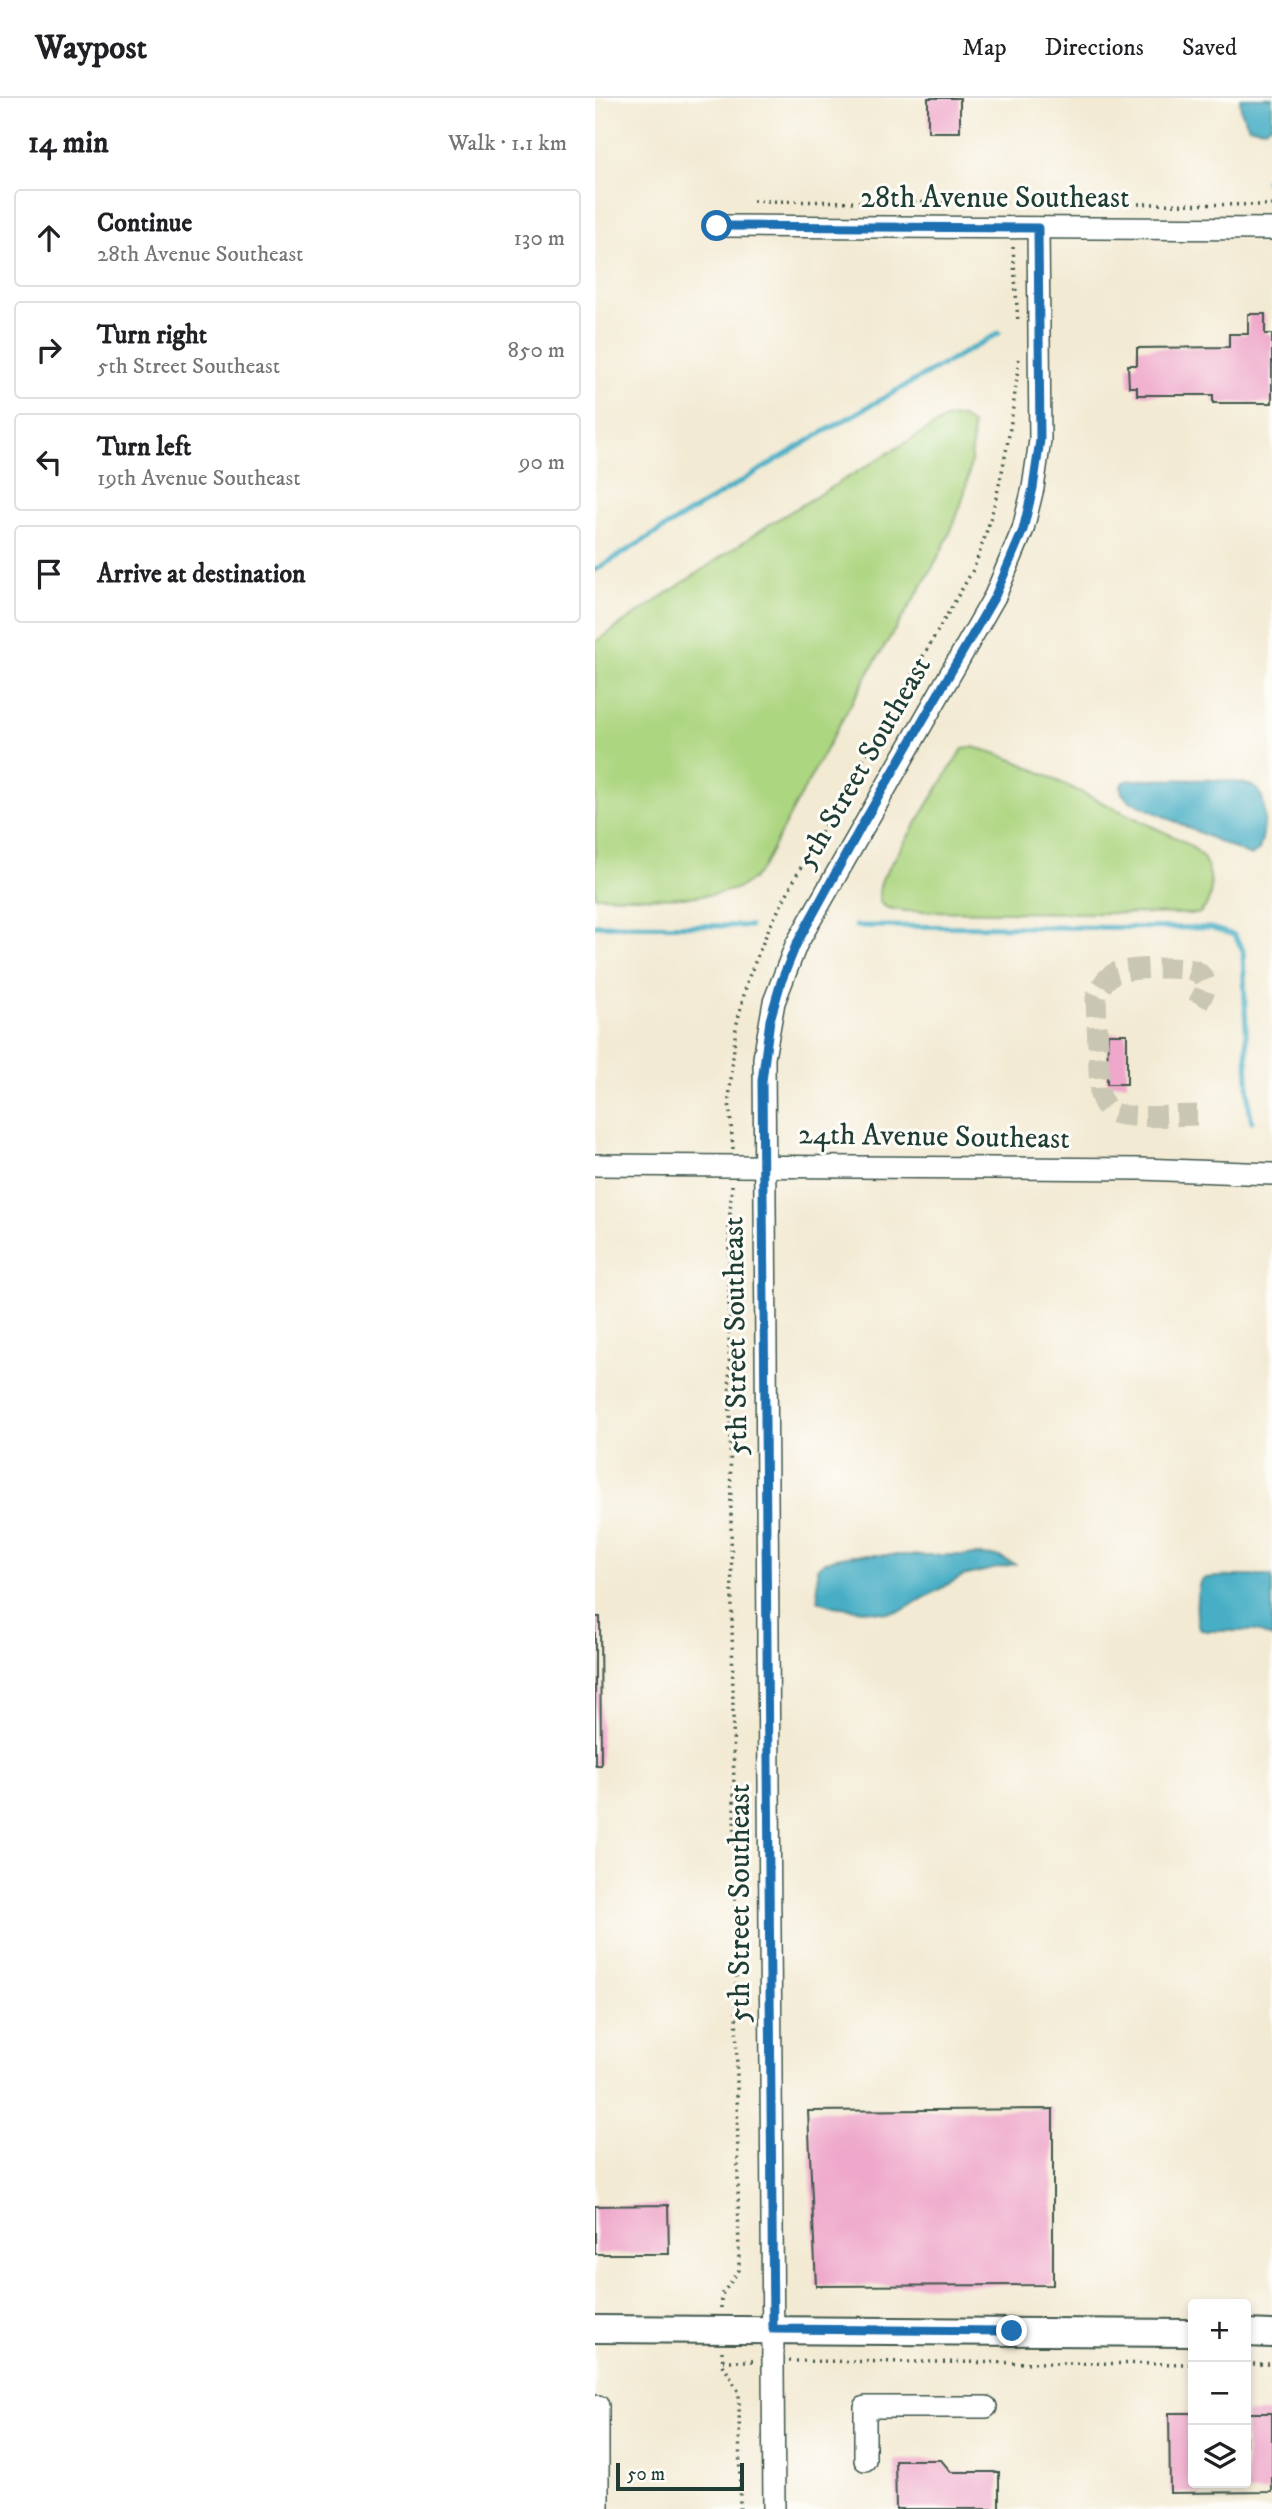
<!DOCTYPE html>
<meta charset="utf-8">
<style>
:root{--surface:#fff;--page:#f2f2f2;--text:#202124;--muted:#757577;--line:#e0e0e0}
body{margin:0;font-family:"IM FELL DW Pica",serif;background:var(--page);color:var(--text)}
.controls{position:absolute;right:21px;bottom:21px;display:grid;overflow:hidden;border-radius:7px;box-shadow:0 4px 10px #0003}
.controls button{width:63px;height:63px;display:grid;place-items:center;padding:0;border:0;border-bottom:2px solid var(--line);background:var(--surface);color:var(--text);font:35px sans-serif}
.scale{position:absolute;left:21px;bottom:18px;width:128px;box-sizing:border-box;padding-left:7px;border:4px solid #1f3d34;border-top:0;font-size:19px;line-height:24px;white-space:nowrap;color:#1f3d34;-webkit-text-stroke:5px #fdfcf7;paint-order:stroke}
.stop{position:absolute;width:21px;height:21px;margin:-16px;border:5px solid #1f6fb2;border-radius:50%;background:#fff}
.stop.end{background:#1f6fb2;border-color:#fff;box-shadow:0 2px 7px #0008}
.list{margin:0;padding:0;list-style:none}
h2{display:flex;justify-content:space-between;align-items:center;height:91px;margin:0;padding:0 28px;font-size:30px}
h2 small{font-size:23px;font-weight:400;color:var(--muted)}
.list li{display:grid;grid-template-columns:46px 1fr auto;gap:21px;align-items:center;box-sizing:border-box;height:98px;margin:0 14px 14px;padding:0 14px;border:2px solid var(--line);border-radius:7px}
.list b{display:block;font-size:26px;white-space:nowrap}
.list p{margin:0;font-size:23px;white-space:nowrap;color:var(--muted)}
.list em{font-size:23px;font-style:normal;color:var(--muted)}
.icon{flex:none;width:38px;height:38px;fill:none;stroke:currentColor;stroke-width:2;stroke-linecap:round;stroke-linejoin:round}
.map{position:relative;flex:none;width:677px;height:2411px;overflow:hidden}
header{display:flex;align-items:center;gap:42px;box-sizing:border-box;height:98px;padding:0 35px;background:var(--surface);border-bottom:2px solid var(--line)}
header strong{font-size:33px}
nav{display:flex;gap:38px;margin-inline-start:auto;font-size:24px}
main{display:flex}
aside{flex:1;background:var(--surface)}
.map>svg:first-child{display:block}
.green{fill:#add681;stroke:#668a5a;stroke-width:2}
.water{fill:#46aec5;stroke:#32767c;stroke-width:2}
.lines{fill:none;stroke-linecap:round;stroke-linejoin:round}
.stream{stroke:#46aec5;stroke-width:5}
.building{fill:#efa8cb}
.minor-tunnel{stroke:#c9c7b3;stroke-width:21;stroke-dasharray:21 10;stroke-linecap:butt}
.minor-casing{stroke:#3f574c;stroke-width:24}
.major-casing{stroke:#3f574c;stroke-width:30}
.path{stroke:#3f574c;stroke-width:3.5;stroke-dasharray:2 5;stroke-linecap:butt}
.minor{stroke:#fff;stroke-width:21}
.major{stroke:#fff;stroke-width:26}
.route{stroke:#1f6fb2;stroke-width:9}
.labels{text-anchor:middle;dominant-baseline:central;stroke-width:6;stroke-linejoin:round;paint-order:stroke}
.street-label{font-size:30px;fill:#1f3d34;stroke:#fdfcf7}
</style>
<header>
<strong>Waypost</strong>
<nav><a>Map</a><a>Directions</a><a>Saved</a></nav>
</header>
<main>
<aside>
<h2>14 min<small>Walk · 1.1 km</small></h2>
<ul class="list">
<li><svg class="icon" aria-label="ahead" viewBox="0 0 24 24"><path d="M12 20V5M6 11l6-6 6 6"/></svg><div><b>Continue</b><p>28th Avenue Southeast</p></div><em>130 m</em></li>
<li><svg class="icon" aria-label="right" viewBox="0 0 24 24"><path d="M7 20v-9h11M14 6l5 5-5 5"/></svg><div><b>Turn right</b><p>5th Street Southeast</p></div><em>850 m</em></li>
<li><svg class="icon" aria-label="left" viewBox="0 0 24 24"><path d="M17 20v-9H6M10 6l-5 5 5 5"/></svg><div><b>Turn left</b><p>19th Avenue Southeast</p></div><em>90 m</em></li>
<li><svg class="icon" aria-label="arrive" viewBox="0 0 24 24"><path d="M6 21V4h12l-3 4 3 4H6"/></svg><div><b>Arrive at destination</b></div></li>
</ul>
</aside>
<div class="map">
<svg width="677" height="2411" viewBox="0 0 677 2411">
<rect width="100%" height="100%" fill="#fdfcf7"/>
<filter id="ink" filterUnits="userSpaceOnUse"><feTurbulence type="fractalNoise" baseFrequency=".0143" numOctaves="2"/><feDisplacementMap in="SourceGraphic" scale="14" xChannelSelector="R" yChannelSelector="G"/><feConvolveMatrix kernelMatrix="1 2 1 2 8 2 1 2 1" color-interpolation-filters="sRGB"/></filter>
<filter id="wash" filterUnits="userSpaceOnUse"><feTurbulence type="fractalNoise" baseFrequency=".00686" numOctaves="4" result="noise"/><feDisplacementMap in="SourceGraphic" scale="28" xChannelSelector="R" yChannelSelector="G"/><feGaussianBlur stdDeviation="1.57" result="paint"/><feColorMatrix in="noise" values="0 0 0 0 0 0 0 0 0 0 0 0 0 0 0 0 0 1.4 0 .05"/><feComposite in="paint" operator="in"/></filter>
<g filter="url(#wash)">
<rect width="100%" height="100%" fill="#f3ead3"/>
<g class="green">
<path d="M 367,319 L 377,327 C 383,418 321,494 277,569 C 239,635 203,702 167,770 C 163,775 158,781 152,785 C 121,806 38,798 0,798 L 0,544 L 175,426 L 352,320 Z"/>
<path d="M 377,649 C 407,655 435,669 462,683 C 492,697 521,711 550,725 C 567,734 589,741 603,754 C 618,769 622,803 603,816 L 311,813 C 286,810 279,808 287,781 L 358,666 L 368,651 Z"/>
</g>
<g class="water">
<polygon points="645,0 677,0 677,26 670,31 654,29 646,13"/>
<path d="M 536,682 C 559,682 645,678 660,690 C 675,701 669,737 664,752 L 656,758 L 649,755 L 533,702 L 527,695 L 526,688 L 529,684 Z"/>
<path d="M 260,1457 L 385,1457 L 402,1458 L 420,1466 L 368,1478 L 306,1513 L 292,1515 L 238,1508 L 223,1502 L 222,1470 C 232,1460 246,1459 260,1457 Z"/>
<path d="M 635,1478 L 677,1478 L 677,1540 L 661,1533 L 611,1533 L 604,1530 C 600,1516 601,1498 605,1484 L 611,1480 Z"/>
</g>
<g class="lines">
<g class="stream">
<polyline points="671,83 677,79"/>
<polyline points="0,472 223,337 404,235"/>
<polyline points="0,827 155,828"/>
<polyline points="261,828 616,830 639,837 648,852 654,1008 657,1023"/>
</g>
</g>
<g id="blocks">
<g class="building">
<rect x="333" y="0" width="32" height="34"/>
<polygon points="653,216 670,216 670,236 677,236 677,305 618,305 618,297 542,297 542,289 534,289 533,267 542,267 542,250 634,249 634,236 653,236"/>
<polygon points="513,936 532,936 532,986 512,986"/>
<polygon points="0,1519 5,1519 6,1667 0,1667"/>
<polygon points="458,2011 458,2187 221,2188 213,2013"/>
<polygon points="73,2107 74,2156 0,2156 0,2108"/>
<polygon points="574,2315 598,2315 598,2385 651,2385 651,2315 677,2315 677,2394 575,2395"/>
<polygon points="300,2362 346,2362 356,2374 404,2374 404,2411 301,2411"/>
</g>
</g>
</g>
<g filter="url(#ink)">
<use href="#blocks" fill-opacity="0" stroke="#3f574c" stroke-width="2"/>
<g class="lines">
<path class="minor-tunnel" d="M 602,1017 C 583,1017 532,1022 517,1014 C 510,1010 507,1003 505,996 L 501,900 C 505,890 509,881 520,875 C 530,870 591,868 601,873 C 604,875 607,877 609,881 C 614,890 607,898 603,906"/>
<defs>
<g id="minor">
<polyline points="122,128 677,131"/>
<polyline points="0,1067 546,1071 677,1076"/>
<polyline points="270,2362 270,2309 391,2309"/>
<polyline points="3,2411 3,2308"/>
<polyline points="179,2411 169,960 179,904 201,847 400,498 428,431 438,390 445,342 443,130"/>
</g>
<g id="major">
<polyline points="0,2231 598,2235"/>
<polyline points="651,2235 677,2236"/>
</g>
</defs>
<use href="#minor" class="minor-casing"/>
<use href="#major" class="major-casing"/>
<g class="path">
<polyline points="158,103 677,107"/>
<polyline points="418,149 423,225"/>
<path d="M 138,1051 L 134,1002 L 141,929 L 153,881 L 174,830 L 207,767 L 378,472 C 405,403 417,331 424,257"/>
<polyline points="126,2210 126,2198 144,2172 134,1235 134,1129 137,1087"/>
<polyline points="127,2253 128,2267 144,2294 145,2411"/>
<polyline points="128,2263 159,2263"/>
<polyline points="194,2263 598,2266"/>
<polyline points="651,2266 677,2266"/>
</g>
<use href="#minor" class="minor"/>
<use href="#major" class="major"/>
</g>
</g>
<g class="lines" filter="url(#ink)">
<polyline class="route" points="122,128 443,130 445,342 438,390 428,432 400,498 266,729 201,847 186,884 175,922 167,983 178,2231 417,2233"/>
</g>
<g class="labels">
<g class="street-label">
<text x="400" y="100">28th Avenue Southeast</text>
<text transform="translate(269 665) rotate(-60)">5th Street Southeast</text>
<text transform="translate(339 1039) rotate(1)">24th Avenue Southeast</text>
<text transform="translate(141 1238) rotate(-91)">5th Street Southeast</text>
<text transform="translate(145 1805) rotate(-90)">5th Street Southeast</text>
</g>
</g>
</svg>
<div class="controls">
<button>+</button>
<button>−</button>
<button><svg class="icon" aria-label="layers" viewBox="0 0 24 24"><path d="M12 4l9 5-9 5-9-5zM3 14l9 5 9-5"/></svg></button>
</div>
<div class="scale">50 m</div>
<div class="stop" style="left:122px;top:128px"></div>
<div class="stop end" style="left:417px;top:2233px"></div>
</div>
</main>
